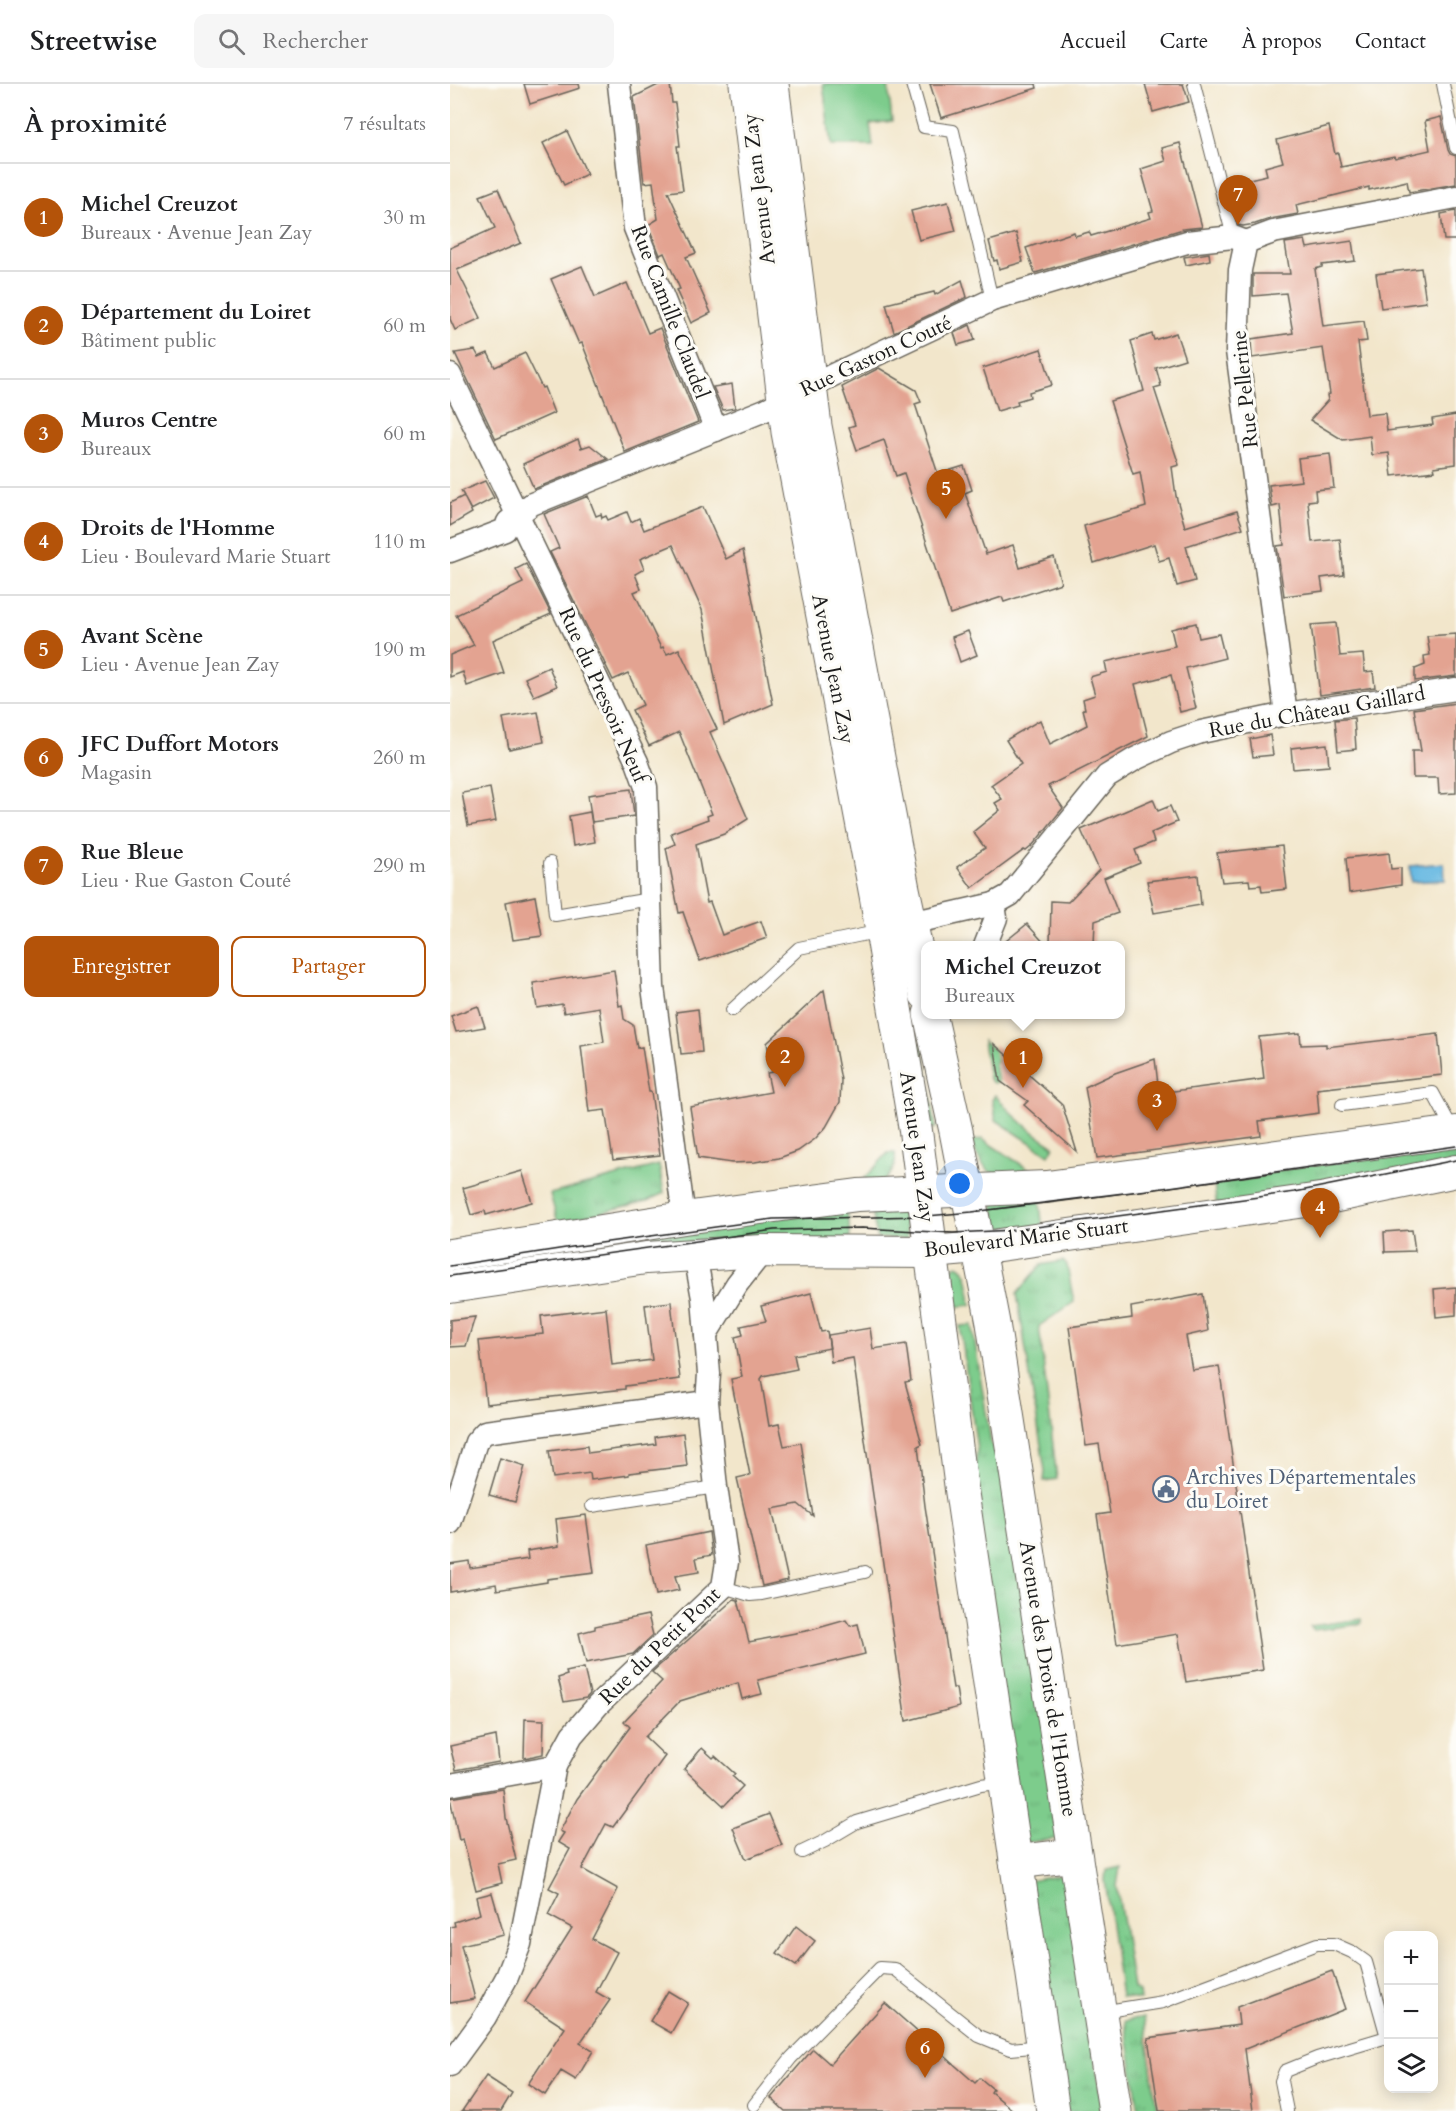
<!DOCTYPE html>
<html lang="fr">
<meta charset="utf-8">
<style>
:root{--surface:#fff;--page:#f6f6f6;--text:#202124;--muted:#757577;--line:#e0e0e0;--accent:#b45309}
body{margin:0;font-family:Cardo,serif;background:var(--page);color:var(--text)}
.controls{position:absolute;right:18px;bottom:18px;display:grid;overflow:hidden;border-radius:12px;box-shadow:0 3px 15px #0003}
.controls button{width:54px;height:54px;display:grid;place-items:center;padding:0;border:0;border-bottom:2px solid var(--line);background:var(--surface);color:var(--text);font:30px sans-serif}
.you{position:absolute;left:510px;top:1100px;width:21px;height:21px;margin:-15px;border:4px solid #fff;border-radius:50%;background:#1a73e8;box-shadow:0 0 0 9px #1a73e833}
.badge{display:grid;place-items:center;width:39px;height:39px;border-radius:50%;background:var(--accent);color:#fff;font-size:20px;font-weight:700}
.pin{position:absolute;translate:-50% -50px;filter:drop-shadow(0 2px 3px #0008)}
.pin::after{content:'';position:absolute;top:32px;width:21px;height:18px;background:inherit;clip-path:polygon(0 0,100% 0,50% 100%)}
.popup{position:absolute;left:471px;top:857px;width:204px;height:78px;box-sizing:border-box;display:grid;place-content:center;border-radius:12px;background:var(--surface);filter:drop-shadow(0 2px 4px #0005);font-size:20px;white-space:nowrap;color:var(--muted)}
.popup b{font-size:22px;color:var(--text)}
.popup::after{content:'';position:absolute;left:50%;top:100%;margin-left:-12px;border:12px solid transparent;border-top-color:var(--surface)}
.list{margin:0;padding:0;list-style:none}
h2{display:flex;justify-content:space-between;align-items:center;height:78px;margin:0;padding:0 24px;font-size:26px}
h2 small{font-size:20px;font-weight:400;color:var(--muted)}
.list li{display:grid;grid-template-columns:39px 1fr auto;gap:18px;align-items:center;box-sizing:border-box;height:108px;padding:0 24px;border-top:2px solid var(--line)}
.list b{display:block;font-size:22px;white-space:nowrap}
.list p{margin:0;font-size:20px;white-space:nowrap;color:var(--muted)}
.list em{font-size:20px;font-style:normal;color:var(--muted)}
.actions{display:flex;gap:12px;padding:18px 24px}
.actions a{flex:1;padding:14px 0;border:2px solid var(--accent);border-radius:12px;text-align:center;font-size:21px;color:var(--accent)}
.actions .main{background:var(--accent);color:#fff}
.icon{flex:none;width:33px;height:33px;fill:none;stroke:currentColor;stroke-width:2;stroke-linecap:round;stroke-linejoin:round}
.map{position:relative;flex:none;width:1006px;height:2027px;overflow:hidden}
header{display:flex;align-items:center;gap:36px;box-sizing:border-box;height:84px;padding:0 30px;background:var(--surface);border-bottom:2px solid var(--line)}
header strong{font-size:28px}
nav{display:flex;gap:33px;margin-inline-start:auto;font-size:21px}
.search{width:420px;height:54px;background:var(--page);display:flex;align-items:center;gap:15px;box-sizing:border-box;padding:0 21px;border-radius:12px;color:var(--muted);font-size:22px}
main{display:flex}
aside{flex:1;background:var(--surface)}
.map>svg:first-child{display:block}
.grass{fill:url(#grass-tufts);stroke:#4c7454;stroke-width:1.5}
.garden{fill:#7dcc8c;stroke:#4c7454;stroke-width:1.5}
.water{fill:#67b9e2;stroke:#426a7f;stroke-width:1.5}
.building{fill:#e3a391}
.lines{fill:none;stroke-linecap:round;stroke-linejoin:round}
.service-casing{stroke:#676359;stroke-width:14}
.minor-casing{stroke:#676359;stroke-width:25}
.secondary-casing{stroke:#676359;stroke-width:34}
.primary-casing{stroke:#676359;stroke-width:35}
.service{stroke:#fff;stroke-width:12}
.minor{stroke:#fff;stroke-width:22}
.secondary{stroke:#fff;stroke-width:32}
.primary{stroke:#fff;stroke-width:33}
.tram{stroke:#1c1c1c;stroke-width:1.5}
.labels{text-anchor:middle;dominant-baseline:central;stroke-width:6;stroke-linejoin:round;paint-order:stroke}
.street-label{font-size:21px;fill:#1c1c1c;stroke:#fdfcf7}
.service-label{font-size:21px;fill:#4e5e75;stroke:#fdfcf7;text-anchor:start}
</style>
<header>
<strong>Streetwise</strong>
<div class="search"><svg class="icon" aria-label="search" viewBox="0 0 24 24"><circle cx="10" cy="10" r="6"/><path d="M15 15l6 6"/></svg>Rechercher</div>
<nav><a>Accueil</a><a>Carte</a><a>À propos</a><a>Contact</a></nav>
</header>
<main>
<aside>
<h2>À proximité<small>7 résultats</small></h2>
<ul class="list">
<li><span class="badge">1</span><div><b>Michel Creuzot</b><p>Bureaux · Avenue Jean Zay</p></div><em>30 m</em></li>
<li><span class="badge">2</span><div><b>Département du Loiret</b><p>Bâtiment public</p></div><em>60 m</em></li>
<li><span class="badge">3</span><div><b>Muros Centre</b><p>Bureaux</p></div><em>60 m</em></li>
<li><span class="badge">4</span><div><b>Droits de l'Homme</b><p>Lieu · Boulevard Marie Stuart</p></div><em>110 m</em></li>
<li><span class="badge">5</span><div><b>Avant Scène</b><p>Lieu · Avenue Jean Zay</p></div><em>190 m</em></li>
<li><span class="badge">6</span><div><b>JFC Duffort Motors</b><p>Magasin</p></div><em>260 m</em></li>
<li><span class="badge">7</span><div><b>Rue Bleue</b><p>Lieu · Rue Gaston Couté</p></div><em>290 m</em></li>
</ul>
<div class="actions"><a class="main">Enregistrer</a><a>Partager</a></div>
</aside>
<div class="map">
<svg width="1006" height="2027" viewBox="0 0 1006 2027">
<defs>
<pattern id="grass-tufts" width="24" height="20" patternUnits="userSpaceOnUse" patternTransform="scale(1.5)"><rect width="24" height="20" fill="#7dcc8c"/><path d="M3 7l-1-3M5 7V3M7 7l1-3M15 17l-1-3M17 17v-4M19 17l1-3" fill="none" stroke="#6baf78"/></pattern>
</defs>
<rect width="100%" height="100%" fill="#fdfcf7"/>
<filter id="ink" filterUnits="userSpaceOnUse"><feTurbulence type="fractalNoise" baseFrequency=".0167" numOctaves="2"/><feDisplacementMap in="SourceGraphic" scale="12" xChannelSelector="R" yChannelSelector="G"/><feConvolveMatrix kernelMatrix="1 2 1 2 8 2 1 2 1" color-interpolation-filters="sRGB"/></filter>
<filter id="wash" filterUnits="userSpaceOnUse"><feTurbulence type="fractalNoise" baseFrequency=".008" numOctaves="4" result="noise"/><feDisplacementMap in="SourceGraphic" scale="24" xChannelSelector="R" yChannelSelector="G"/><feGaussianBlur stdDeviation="1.35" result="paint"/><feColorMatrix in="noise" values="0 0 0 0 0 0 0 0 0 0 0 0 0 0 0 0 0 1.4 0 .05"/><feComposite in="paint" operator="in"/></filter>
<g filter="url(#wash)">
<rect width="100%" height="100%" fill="#f2e6cb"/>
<g class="grass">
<path d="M 532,1055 L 586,1090 C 548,1093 536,1098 521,1057 Z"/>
<polygon points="1006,1057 1006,1081 767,1124 763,1092"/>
<path d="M 438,1069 L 445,1069 C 447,1083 441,1091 431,1100 L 414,1095 Z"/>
<polygon points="209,1081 214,1109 197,1117 108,1139 100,1110"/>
<polygon points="589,1110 593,1147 548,1153 543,1118"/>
<polygon points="396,1123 399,1139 400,1154 0,1197 0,1177"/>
<polygon points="421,1123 453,1123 457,1155 427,1154"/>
<polygon points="613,1177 617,1181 624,1218 589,1242 607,1395 594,1397 595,1387 567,1210 591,1181"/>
<polygon points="522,1241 541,1359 559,1402 612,1754 573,1759 523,1410 527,1365 510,1242"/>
<polygon points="911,1535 911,1540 864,1546 860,1542"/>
<polygon points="670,1783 667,1802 683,1904 689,1908 690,1916 671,1913 655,1796 656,1786"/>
<polygon points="617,1790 653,2027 613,2027 578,1797"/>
<polygon points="694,1933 707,2027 689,2027 675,1937"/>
</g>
<g class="garden">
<polygon points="373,0 438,0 442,37 420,40 423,62 381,62"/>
<polygon points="533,957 551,971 545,979 548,998 543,999 539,995"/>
<polygon points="472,959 486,1044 479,1045 465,960"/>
<path d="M 545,1011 C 562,1032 582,1048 604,1062 L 599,1071 L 546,1036 L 542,1016 Z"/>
<path d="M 507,1181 C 521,1186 519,1209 521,1221 L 505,1223 L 500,1186 Z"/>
</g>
<polygon class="water" points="994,779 995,796 961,798 960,782"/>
<g id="blocks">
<g class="building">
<polygon points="74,0 129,0 130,4 80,20"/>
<polygon points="210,0 220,0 222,19 225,19 230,62 227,62 233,106 218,108 246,169 236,173 261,229 241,239 226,206 230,205 214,169 210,171 198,141 208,135 203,98 194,99 184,13"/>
<polygon points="480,0 586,0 587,4 491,34"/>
<polygon points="695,0 733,0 739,18 703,28"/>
<polygon points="991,33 998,66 1000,70 1006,72 1006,100 959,108 957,97 919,106 919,103 846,121 848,130 820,135 805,140 793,142 788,141 778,100 817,91 815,83 833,78 827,56 879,42 885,70 888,69 891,83 944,72 945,74 980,66 975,37"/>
<polygon points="117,47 137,90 114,101 93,59"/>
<polygon points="730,59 752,143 733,145 585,189 576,164 624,148 625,152 639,148 641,152 701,134 699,128 703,127 691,85 716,77 712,64"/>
<polygon points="48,105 71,159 7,186 31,234 5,246 0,235 0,164 45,144 30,112"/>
<polygon points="498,118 506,147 469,156 461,127"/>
<polygon points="1006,127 1006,156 994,156 991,130"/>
<polygon points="566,149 573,178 549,185 547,176 544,177 539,157"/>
<polygon points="855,156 857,164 902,157 905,177 872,181 872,183 865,185 873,242 914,237 917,257 908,258 917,331 935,329 937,347 983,341 982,335 1006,331 1006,380 984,383 985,387 942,392 939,369 922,371 920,352 893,356 860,336 878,316 877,311 880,310 873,264 802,274 801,255 843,249 836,209 803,212 803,190 840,190 835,159"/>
<polygon points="759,169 760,176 736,181 734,173"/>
<polygon points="132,182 145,213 177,199 198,249 210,244 248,338 175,368 132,259 129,260 101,195"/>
<polygon points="971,184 976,218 931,224 926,190"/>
<polygon points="512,196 517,213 444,248 436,220 484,208 485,211"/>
<polygon points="520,241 525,256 508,261 504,249"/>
<polygon points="726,249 735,275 706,284 711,302 704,304 729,381 722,383 726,412 735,443 787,427 793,444 736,462 745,497 727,502 719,474 709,477 704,460 644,479 634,442 696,423 690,388 683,390 660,317 694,307 681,257 702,250 704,256"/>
<polygon points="591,265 602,301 579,308 580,313 567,317 568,321 547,327 533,284"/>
<polygon points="25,266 29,273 38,269 45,283 75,269 92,304 94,303 104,329 46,355 5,269"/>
<polygon points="429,284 466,306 471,318 465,320 488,390 514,382 522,406 515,409 536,470 563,461 570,484 604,473 611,499 554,518 552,513 500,530 454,389 446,392 434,356 407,366 399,343 405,341 392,303"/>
<polygon points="282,300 285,324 273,326 263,303"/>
<polygon points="128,355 131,364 140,361 158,375 84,405 73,380"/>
<polygon points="880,370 884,404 865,406 866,416 858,417 862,458 890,455 894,491 871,494 873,507 834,512 827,462 834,461 830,421 822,423 819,401 851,397 848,374"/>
<polygon points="35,397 44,414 21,426 14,413 22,429 0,442 0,419 14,412 11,407"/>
<polygon points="138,412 146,432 151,430 152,434 156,432 158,436 177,428 181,438 189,434 194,446 253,423 276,475 293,466 323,620 274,641 252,526 223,461 190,475 194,485 185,490 191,505 184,508 211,564 213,563 217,570 229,565 267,645 260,648 298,735 274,750 246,760 257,819 260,818 272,851 311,837 317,854 250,877 233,828 229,829 216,764 225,760 221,749 258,735 257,732 262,730 229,648 199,662 182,626 193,621 178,589 163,596 100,468 109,464 94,430"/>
<polygon points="76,480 101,530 43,556 54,589 17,602 13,588 0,593 0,571 24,561 6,531 73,499 66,485"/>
<polygon points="746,539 749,554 769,550 775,574 736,584 746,624 730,628 721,591 685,600 698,652 598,702 613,724 582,762 576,767 574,766 522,804 507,783 535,764 523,748 550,726 545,719 552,715 541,701 571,680 556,656 590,636 600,660 637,641 633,625 635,625 633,615 645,611 640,593 657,588 655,578 725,562 721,545"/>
<polygon points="886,539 890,572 913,570 915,588 923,587 925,603 870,611 861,541"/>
<polygon points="518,547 527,571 510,578 502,553"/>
<polygon points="1006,550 1006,592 965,597 965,585 975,581 974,572 980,571 977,552"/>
<polygon points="99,583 107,602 84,612 75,594"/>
<polygon points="1006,619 1006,709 989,710 988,694 963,694 962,667 971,667 964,625"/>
<polygon points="88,628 94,658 59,665 53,634"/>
<polygon points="904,634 906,665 888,667 885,636"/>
<polygon points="820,651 823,671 803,673 800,655"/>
<polygon points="877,660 879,682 843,685 841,664"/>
<polygon points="40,704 46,737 18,742 12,709"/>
<polygon points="181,705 184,732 142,738 138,711"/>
<polygon points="703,715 708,727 720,722 727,738 701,749 704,758 685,766 690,779 654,794 668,829 645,837 644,861 600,861 601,817 618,818 649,786 631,746"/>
<polygon points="140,728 145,758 123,762 119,732"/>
<polygon points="832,762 837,805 812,808 811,801 800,802 799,796 772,798 767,769"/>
<polygon points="939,769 941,785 951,784 951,801 899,809 896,774"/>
<polygon points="748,791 751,821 704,829 697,797"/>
<polygon points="85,812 92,852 63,856 56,818"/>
<polygon points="577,840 596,861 551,861"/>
<polygon points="164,886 169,922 172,921 174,935 183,941 187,964 192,963 199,1008 201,1008 210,1071 163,1076 155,1026 139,1028 131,962 154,958 149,923 114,929 112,920 87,924 83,899"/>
<polygon points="374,906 391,996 390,1018 376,1043 365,1055 348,1067 329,1074 305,1078 282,1079 248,1074 240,1023 321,1008 317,989 323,988 317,959"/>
<polygon points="28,922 35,943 6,948 1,932"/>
<polygon points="248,925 252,968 231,970 226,928"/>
<polygon points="850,949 851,961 876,960 876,963 988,950 992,991 867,1005 869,1029 809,1037 811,1052 647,1074 635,1003 665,989 705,975 709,1009 814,995 809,953"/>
<polygon points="544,960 612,1020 627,1068 574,1021 578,1017 550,997"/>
<polygon points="72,1087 82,1118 36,1131 35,1127 21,1131 13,1104"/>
<polygon points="962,1146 965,1167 935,1168 934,1148"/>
<polygon points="1006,1203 1006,1231 986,1233 984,1205"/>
<polygon points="361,1209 371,1248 377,1247 380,1264 344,1271 347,1285 313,1292 311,1295 319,1342 329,1340 334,1362 351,1359 363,1432 348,1420 322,1425 338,1496 312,1502 287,1394 300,1391 281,1295 292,1293 285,1253 293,1251 291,1242 316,1237 311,1222"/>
<polygon points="753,1210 758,1247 736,1252 742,1286 769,1282 813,1586 736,1598 728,1550 667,1560 647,1431 660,1429 649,1360 636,1362 619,1243 682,1234 681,1223"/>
<polygon points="221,1218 230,1295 175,1302 175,1305 36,1320 29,1257 93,1250 91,1232 156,1224 162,1281 202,1276 195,1221"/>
<polygon points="25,1233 16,1262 0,1263 0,1236"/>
<polygon points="420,1244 423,1265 456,1260 461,1297 455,1298 472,1360 468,1362 475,1422 503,1604 506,1604 509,1623 456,1637 403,1274 381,1278 378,1251"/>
<polygon points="233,1349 237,1382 179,1389 179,1391 141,1396 140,1389 103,1394 99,1367 137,1362 138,1369 206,1360 205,1353"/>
<polygon points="50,1374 75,1382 65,1418 39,1411"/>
<polygon points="136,1431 144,1489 97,1495 97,1498 47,1506 46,1500 0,1508 0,1480 19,1477 20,1484 78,1475 77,1467 109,1462 106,1435"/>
<polygon points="259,1448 262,1471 246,1474 249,1488 225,1492 229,1506 206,1511 196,1461"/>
<polygon points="284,1515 288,1516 299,1558 361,1546 396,1536 400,1542 408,1540 415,1570 308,1596 312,1610 292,1615 288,1599 230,1617 195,1653 215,1672 163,1743 156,1740 132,1785 168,1805 142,1855 167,1868 146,1908 160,1916 130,1959 143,1967 126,1996 111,1987 95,2011 78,2000 115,1944 75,1918 122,1844 98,1831 109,1809 99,1804 120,1765 108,1758 114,1749 110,1747 127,1715 180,1643 174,1637 212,1597 202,1588"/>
<polygon points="198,1531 203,1551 183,1570 136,1579 129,1549 145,1545 145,1542"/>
<polygon points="134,1584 140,1610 136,1614 114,1618 108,1594 117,1591 116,1588"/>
<polygon points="75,1635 94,1636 93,1670 74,1674"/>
<polygon points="46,1652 49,1678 6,1686 0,1662"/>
<polygon points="252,1664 263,1674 265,1672 285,1690 282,1692 293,1702 274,1722 234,1685"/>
<polygon points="53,1705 56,1734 66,1776 48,1780 52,1799 26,1806 13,1755 9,1756 0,1714"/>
<polygon points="319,1730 332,1761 296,1775 283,1744"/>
<polygon points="42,1809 54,1851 11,1861 25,1915 0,1919 0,1843 5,1842 4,1838 30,1830 26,1813"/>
<polygon points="346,1842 365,1857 346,1882 327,1869"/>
<polygon points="882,1887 895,1925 795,1965 803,2027 709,2027 698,1954 789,1941 787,1923"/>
<polygon points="218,1907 238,1919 221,1949 200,1937"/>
<polygon points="435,1919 525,1999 530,1994 543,2005 541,2008 564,2027 335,2027 321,2014 363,1965 380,1980"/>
<polygon points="36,1992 62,2009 51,2027 12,2027"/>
</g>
</g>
</g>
<g filter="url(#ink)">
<use href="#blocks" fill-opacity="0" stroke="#676359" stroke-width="1.5"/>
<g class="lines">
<defs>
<g id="service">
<polyline points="462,0 474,43 503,47 542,216"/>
<polyline points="744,0 783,153"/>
<polyline points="993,0 1006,64"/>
<polyline points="100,779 105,831 200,815"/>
<polyline points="282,926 349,864 431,847"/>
<polyline points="892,1021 983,1009 997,1035 1001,1048"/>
<polyline points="142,1422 266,1403"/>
<polyline points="273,1503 300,1511 312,1510 415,1488"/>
<polyline points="352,1768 375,1757 407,1738 531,1701 554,1698"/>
<polyline points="651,1928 713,1918 867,1860 884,1860 902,1868 916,1878 937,1953 867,1974 835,1987 831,1997 837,2027"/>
<polyline points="304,2021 341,1974 430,1884 445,1885 529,1952 561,1965 592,1962"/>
</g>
<g id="minor">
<polyline points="169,0 185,144 266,346"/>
<polyline points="0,291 187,678 196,703 203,903 234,1134"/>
<polyline points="0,467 55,446 58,438 82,420 315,326 383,291 542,216 737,158 783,153 796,158"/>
<polyline points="836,630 787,267 790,186 796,158 823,148 1006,113"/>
<polyline points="448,842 544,820 560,811 657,692 685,675 721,658 751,648 836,630 1006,605"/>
<polyline points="535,862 546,834 544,820"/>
<polyline points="256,1250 287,1200 313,1167"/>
<polyline points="0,1439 26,1358 35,1348 257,1318"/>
<polyline points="0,1701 105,1682"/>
<polyline points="0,1981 35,1933 57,1893 70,1860 105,1682 122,1651 148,1621 273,1503 277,1478 266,1403 257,1318 259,1290 253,1214 245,1171"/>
</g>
<g id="secondary">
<polyline points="0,1171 234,1134 408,1111 597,1103 1006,1048"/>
<polyline points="0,1203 196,1174 245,1171 313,1167 482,1168 528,1164 877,1114 1006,1087"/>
</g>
<g id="primary">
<polyline points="296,0 338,348 426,811 465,1043 512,1409 603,2027"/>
<polyline points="322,0 365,342 453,805 476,910"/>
<polyline points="480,930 506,1047 543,1239 665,2027"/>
<polyline points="566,1778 625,1771"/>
</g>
</defs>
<use href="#service" class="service-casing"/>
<use href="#minor" class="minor-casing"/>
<use href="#secondary" class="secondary-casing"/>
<use href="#primary" class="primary-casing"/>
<use href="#service" class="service"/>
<use href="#minor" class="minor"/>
<use href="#secondary" class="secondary"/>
<use href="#primary" class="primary"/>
<g class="tram">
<polyline points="0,1182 122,1163 323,1135 477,1132 522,1128 706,1105 1006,1062"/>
<polyline points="0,1192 324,1146 412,1144 503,1149 564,1146 845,1108 1006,1076"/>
</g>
</g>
</g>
<defs>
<symbol id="civic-ring" viewBox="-11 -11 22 22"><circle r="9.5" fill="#fdfcf7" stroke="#5c6f8a" stroke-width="1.5"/><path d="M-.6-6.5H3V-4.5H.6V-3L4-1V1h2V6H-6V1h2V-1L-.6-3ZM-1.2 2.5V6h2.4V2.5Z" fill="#5c6f8a"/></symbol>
</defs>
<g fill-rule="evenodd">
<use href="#civic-ring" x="701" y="1390" width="30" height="30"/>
</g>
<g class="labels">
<g class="street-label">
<text transform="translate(309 105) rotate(-97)">Avenue Jean Zay</text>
<text transform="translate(220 228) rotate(69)">Rue Camille Claudel</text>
<text transform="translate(426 272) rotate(-25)">Rue Gaston Couté</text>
<text transform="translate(795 305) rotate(-96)">Rue Pellerine</text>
<text transform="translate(383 585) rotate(79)">Avenue Jean Zay</text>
<text transform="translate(153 611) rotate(66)">Rue du Pressoir Neuf</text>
<text transform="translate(867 628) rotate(-10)">Rue du Château Gaillard</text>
<text transform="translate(467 1063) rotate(82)">Avenue Jean Zay</text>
<text transform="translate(576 1154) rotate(-7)">Boulevard Marie Stuart</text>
<text transform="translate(210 1562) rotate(-44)">Rue du Petit Pont</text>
<text transform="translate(598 1595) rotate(81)">Avenue des Droits de l'Homme</text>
</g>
<g class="service-label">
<text x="736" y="1393">Archives Départementales<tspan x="736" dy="24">du Loiret</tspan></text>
</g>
</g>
</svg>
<div class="controls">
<button>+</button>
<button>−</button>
<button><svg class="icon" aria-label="layers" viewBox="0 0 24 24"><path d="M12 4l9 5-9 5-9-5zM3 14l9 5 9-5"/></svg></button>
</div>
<div class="you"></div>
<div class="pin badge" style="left:573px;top:1004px">1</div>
<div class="popup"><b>Michel Creuzot</b>Bureaux</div>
<div class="pin badge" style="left:335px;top:1003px">2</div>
<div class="pin badge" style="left:707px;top:1047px">3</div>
<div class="pin badge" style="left:870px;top:1154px">4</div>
<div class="pin badge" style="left:496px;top:435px">5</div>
<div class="pin badge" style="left:475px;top:1994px">6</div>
<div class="pin badge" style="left:788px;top:141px">7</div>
</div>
</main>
